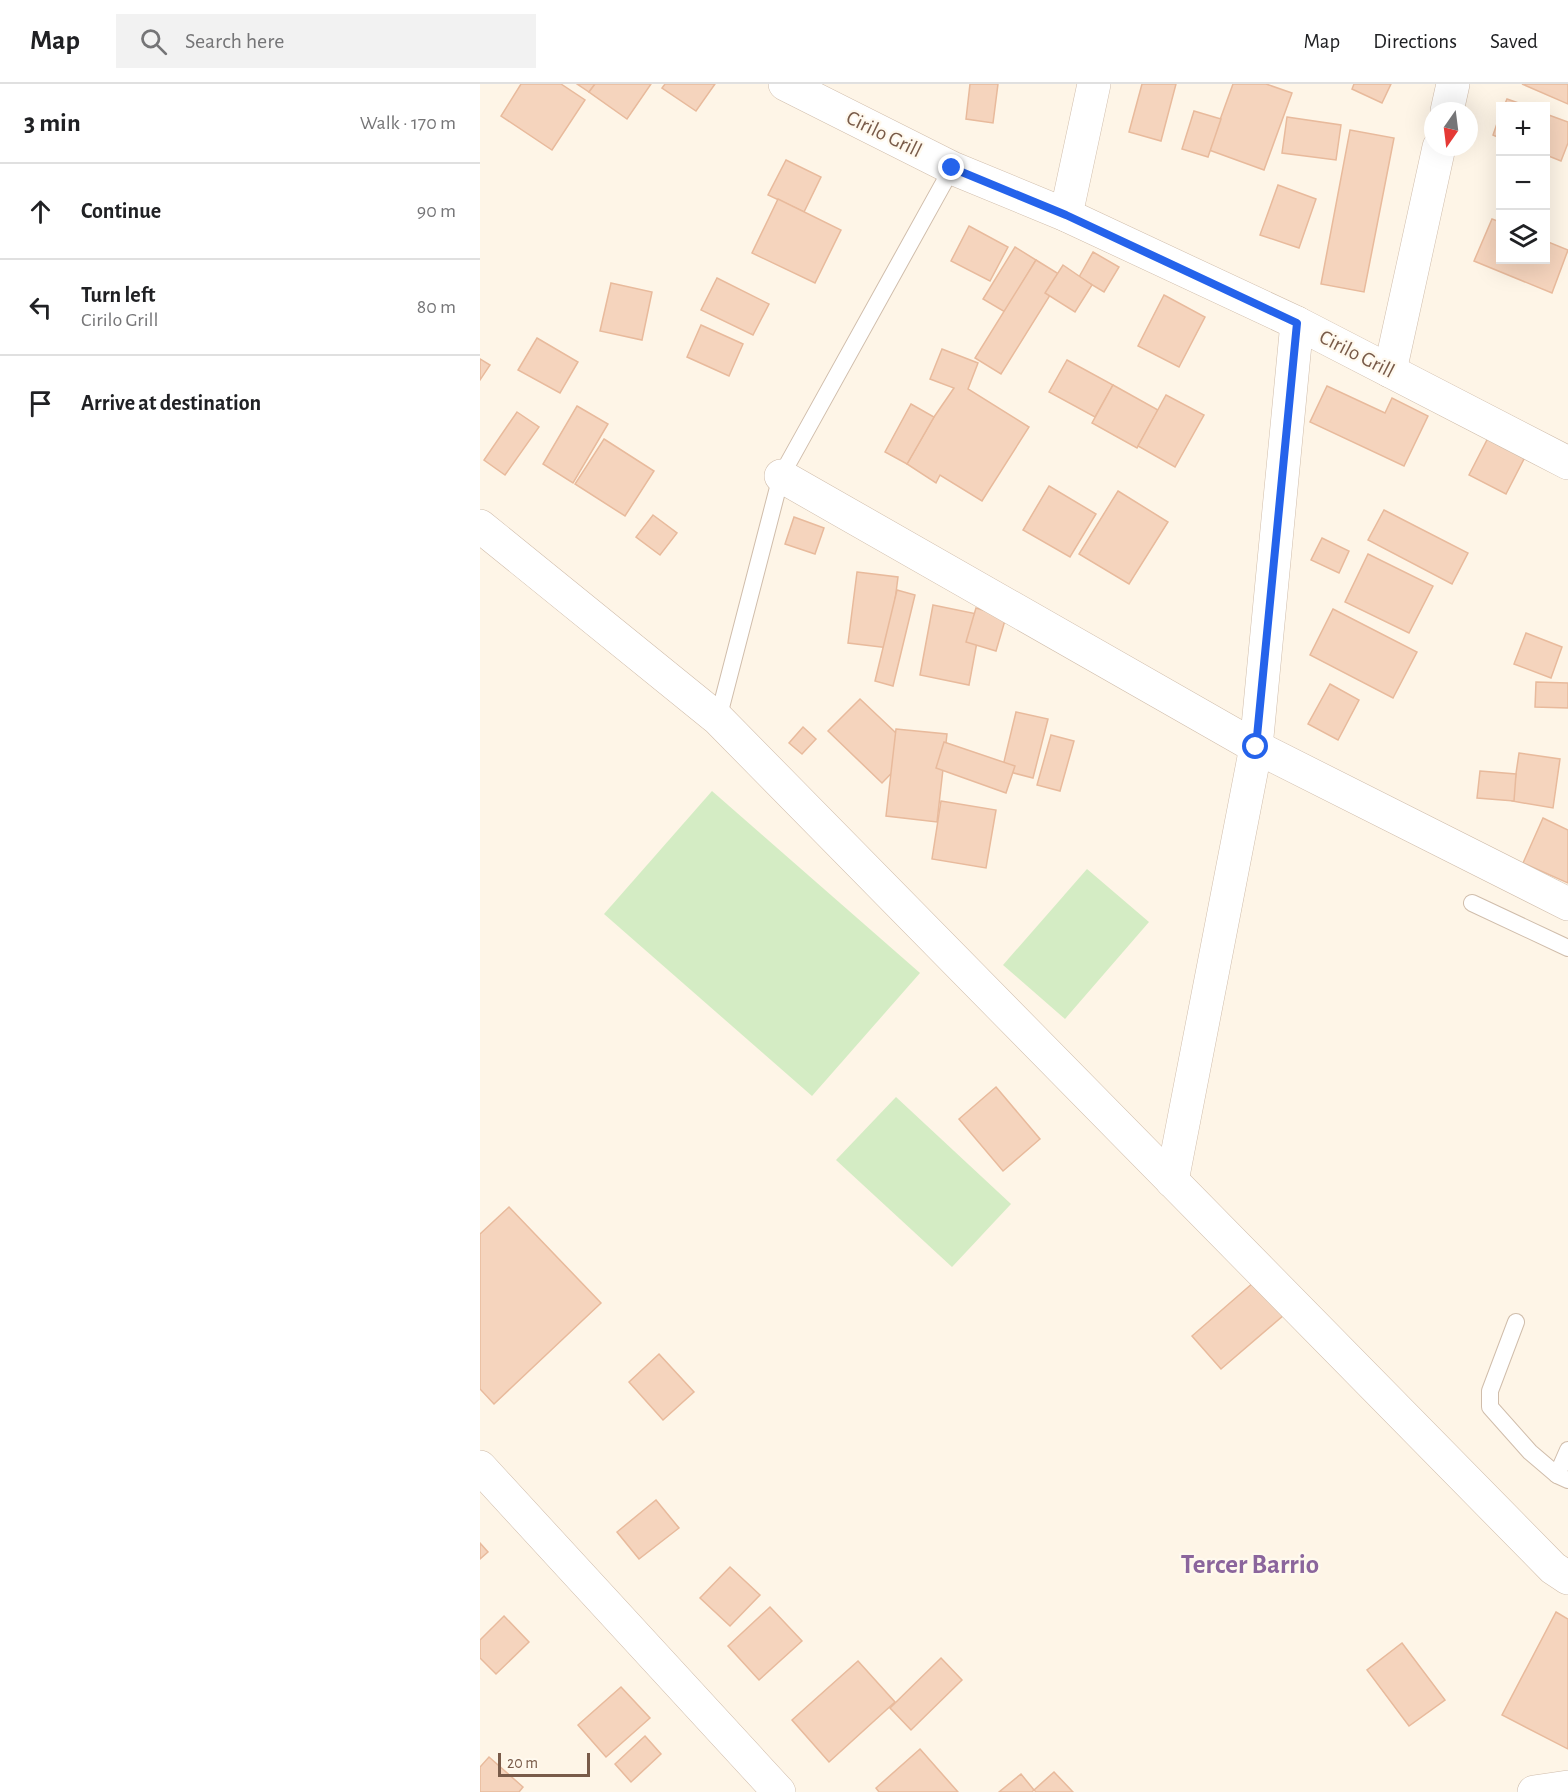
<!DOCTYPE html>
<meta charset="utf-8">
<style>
:root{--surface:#fff;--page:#f2f2f2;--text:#202124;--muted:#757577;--line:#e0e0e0}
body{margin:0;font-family:"Alegreya Sans",sans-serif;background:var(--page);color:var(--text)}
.controls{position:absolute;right:18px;top:18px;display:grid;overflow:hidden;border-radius:0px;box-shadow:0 6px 24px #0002}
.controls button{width:54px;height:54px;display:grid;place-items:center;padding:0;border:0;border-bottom:2px solid var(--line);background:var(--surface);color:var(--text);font:30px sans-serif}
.compass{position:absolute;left:944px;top:18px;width:54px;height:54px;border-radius:50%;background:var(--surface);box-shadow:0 6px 24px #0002;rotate:194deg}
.scale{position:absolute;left:18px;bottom:15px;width:92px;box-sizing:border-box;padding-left:6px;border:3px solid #795b49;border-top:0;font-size:16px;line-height:21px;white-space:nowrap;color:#795b49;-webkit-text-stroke:4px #fff9ee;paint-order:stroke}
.stop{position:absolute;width:18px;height:18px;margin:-14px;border:4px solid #2563eb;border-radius:50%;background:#fff}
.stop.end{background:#2563eb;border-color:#fff;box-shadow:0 2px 6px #0008}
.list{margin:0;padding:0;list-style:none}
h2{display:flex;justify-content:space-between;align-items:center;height:78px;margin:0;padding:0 24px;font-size:26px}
h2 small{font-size:20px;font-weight:400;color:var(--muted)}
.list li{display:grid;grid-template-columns:39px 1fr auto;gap:18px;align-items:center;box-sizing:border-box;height:96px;padding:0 24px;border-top:2px solid var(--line)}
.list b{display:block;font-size:22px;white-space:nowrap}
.list p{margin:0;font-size:20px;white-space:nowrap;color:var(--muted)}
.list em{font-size:20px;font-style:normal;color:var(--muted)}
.icon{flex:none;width:33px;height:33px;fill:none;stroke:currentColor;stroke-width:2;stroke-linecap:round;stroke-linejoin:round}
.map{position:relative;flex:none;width:1088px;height:1708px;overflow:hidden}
header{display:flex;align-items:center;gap:36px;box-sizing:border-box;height:84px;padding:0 30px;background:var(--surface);border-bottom:2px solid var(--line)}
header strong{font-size:28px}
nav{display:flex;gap:33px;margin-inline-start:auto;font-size:21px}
.search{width:420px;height:54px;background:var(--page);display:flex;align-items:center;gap:15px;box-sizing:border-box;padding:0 21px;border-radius:0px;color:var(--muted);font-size:22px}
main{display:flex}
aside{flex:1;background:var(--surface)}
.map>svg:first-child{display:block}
.green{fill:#d4ecc4}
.building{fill:#f5d4bd;stroke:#e8ba9c;stroke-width:1.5}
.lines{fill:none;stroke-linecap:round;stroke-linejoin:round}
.service-casing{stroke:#d0bdab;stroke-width:18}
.minor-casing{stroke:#d0bdab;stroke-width:34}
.service{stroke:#fff;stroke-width:16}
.minor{stroke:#fff;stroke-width:33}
.route{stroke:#2563eb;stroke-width:8}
.labels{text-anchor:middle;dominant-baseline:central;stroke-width:4.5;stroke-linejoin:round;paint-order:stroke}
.street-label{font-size:21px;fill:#795b49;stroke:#fff9ee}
.district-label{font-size:27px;font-weight:bold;fill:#8b659c;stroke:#fff9ee}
</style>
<header>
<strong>Map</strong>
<div class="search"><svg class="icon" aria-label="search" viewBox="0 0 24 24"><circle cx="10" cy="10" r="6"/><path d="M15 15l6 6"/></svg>Search here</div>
<nav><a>Map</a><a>Directions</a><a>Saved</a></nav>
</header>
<main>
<aside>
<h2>3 min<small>Walk · 170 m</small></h2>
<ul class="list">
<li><svg class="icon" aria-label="ahead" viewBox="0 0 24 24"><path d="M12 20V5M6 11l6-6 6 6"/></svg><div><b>Continue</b></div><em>90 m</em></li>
<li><svg class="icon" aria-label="left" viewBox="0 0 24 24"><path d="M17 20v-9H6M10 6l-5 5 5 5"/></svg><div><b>Turn left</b><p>Cirilo Grill</p></div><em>80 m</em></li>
<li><svg class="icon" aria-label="arrive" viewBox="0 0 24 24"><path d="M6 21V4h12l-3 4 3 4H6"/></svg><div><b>Arrive at destination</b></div></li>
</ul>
</aside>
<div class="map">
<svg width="1088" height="1708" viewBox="0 0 1088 1708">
<rect width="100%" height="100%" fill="#fef5e7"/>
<g class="green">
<polygon points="232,707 440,889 332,1012 124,830"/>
<polygon points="607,785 669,838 585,935 523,881"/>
<polygon points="416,1013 531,1120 472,1183 356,1076"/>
</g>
<g class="building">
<polygon points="41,0 81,0 105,16 72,66 21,32"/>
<polygon points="97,0 115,0 109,8"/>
<polygon points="115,0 171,0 147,35 109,8"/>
<polygon points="185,0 235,0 216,27 182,4"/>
<polygon points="490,0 518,0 513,39 486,35"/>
<polygon points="662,0 696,0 681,57 649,48"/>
<polygon points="753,0 786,0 812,9 784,86 729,66"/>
<polygon points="874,0 911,0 902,19 872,5"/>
<polygon points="1042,0 1088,0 1088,20"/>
<polygon points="1027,15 1047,22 1024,22"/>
<polygon points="714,27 741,35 728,73 702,65"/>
<polygon points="1066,30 1088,38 1088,59 1081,77 1066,71"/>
<polygon points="1020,31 1020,54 1013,51"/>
<polygon points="807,33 861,41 856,76 802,69"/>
<polygon points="870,46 914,54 884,208 841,200"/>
<polygon points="306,76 341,93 324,128 288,111"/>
<polygon points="798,101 836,115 819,164 780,151"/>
<polygon points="298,115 361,146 335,199 272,169"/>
<polygon points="1012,135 1020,138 1020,176 1066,176 1066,157 1088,166 1072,209 994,177"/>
<polygon points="489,142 528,163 510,197 471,177"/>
<polygon points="535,163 556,176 525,228 503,215"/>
<polygon points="613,168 639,183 624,208 599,193"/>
<polygon points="556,176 582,192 521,290 495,274"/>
<polygon points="583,181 612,201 595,228 565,209"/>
<polygon points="237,194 289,220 273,251 221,226"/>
<polygon points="131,199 172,208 162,256 120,247"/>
<polygon points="684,211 725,233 699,283 658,262"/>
<polygon points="221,241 263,260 249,292 207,273"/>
<polygon points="57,254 98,278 80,309 38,286"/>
<polygon points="462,265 498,279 488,305 549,343 502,417 460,391 456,399 427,380 454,333 474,304 450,295"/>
<polygon points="0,275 10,281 0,296"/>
<polygon points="587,276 633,301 615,333 569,308"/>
<polygon points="633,301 678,326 657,364 612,339"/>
<polygon points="847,302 905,329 912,314 948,332 924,382 830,338"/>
<polygon points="686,311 724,331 695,383 658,362"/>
<polygon points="431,320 454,333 427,380 405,368"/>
<polygon points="97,322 128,340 93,399 63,380"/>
<polygon points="37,328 59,343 25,391 4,376"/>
<polygon points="1009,352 1046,371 1026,410 989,391"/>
<polygon points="124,355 174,387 145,432 95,400"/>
<polygon points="569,402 616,430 590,473 543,446"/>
<polygon points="638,407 688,438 649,500 599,470"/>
<polygon points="904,426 988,469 972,500 888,456"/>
<polygon points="173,431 197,449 180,471 156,453"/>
<polygon points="314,433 344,444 335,470 305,460"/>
<polygon points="842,454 869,467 859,489 831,476"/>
<polygon points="888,470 953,502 929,549 865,518"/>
<polygon points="377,488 418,493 409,564 368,559"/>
<polygon points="417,506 435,511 413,602 395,597"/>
<polygon points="453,521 502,531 489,601 440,591"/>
<polygon points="496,524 526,533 516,567 486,558"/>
<polygon points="853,525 937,568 913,614 830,571"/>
<polygon points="1046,549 1082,563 1071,594 1034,580"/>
<polygon points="1056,598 1088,599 1088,624 1055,623"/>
<polygon points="850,600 879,616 858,656 828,640"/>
<polygon points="380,615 434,666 402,699 348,647"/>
<polygon points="536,628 568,635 553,694 522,686"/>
<polygon points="323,643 336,655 322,670 309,659"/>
<polygon points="416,645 467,650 457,738 406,732"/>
<polygon points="571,651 594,657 580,707 557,701"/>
<polygon points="464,658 535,682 526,709 456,684"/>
<polygon points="1039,669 1080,675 1073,724 1032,717"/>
<polygon points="1000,687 1036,690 1034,717 997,714"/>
<polygon points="461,717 516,726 506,784 452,775"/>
<polygon points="1063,734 1088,746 1088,799 1043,779"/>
<polygon points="516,1003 560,1055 523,1087 479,1035"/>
<polygon points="29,1123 121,1219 14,1320 0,1305 0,1150"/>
<polygon points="774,1198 804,1231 741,1285 712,1252"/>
<polygon points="179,1270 214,1308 183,1336 149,1298"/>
<polygon points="176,1416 199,1444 159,1475 137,1448"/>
<polygon points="0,1459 8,1468 0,1475"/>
<polygon points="250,1483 280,1511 250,1542 220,1514"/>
<polygon points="290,1523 322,1557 279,1596 248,1562"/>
<polygon points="1076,1528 1088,1535 1088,1665 1022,1631"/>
<polygon points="24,1532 49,1558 16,1590 0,1574 0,1556"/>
<polygon points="922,1559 965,1616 929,1642 887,1586"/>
<polygon points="461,1574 482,1596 431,1646 410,1624"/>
<polygon points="378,1577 415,1618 349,1678 312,1636"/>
<polygon points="141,1603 170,1634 126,1673 98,1641"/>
<polygon points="165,1652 181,1670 151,1698 135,1680"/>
<polygon points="440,1665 478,1708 399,1708 396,1704"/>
<polygon points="9,1673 43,1703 39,1708 0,1708 0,1683"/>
<polygon points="574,1688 593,1708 556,1708 554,1706"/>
<polygon points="541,1690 554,1706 552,1708 519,1708"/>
</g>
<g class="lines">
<defs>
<g id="service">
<polyline points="238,635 301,392 472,84"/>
<polyline points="992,819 1088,864"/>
<polyline points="1036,1238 1010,1307 1010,1323 1050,1368 1077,1391"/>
<polyline points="1088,1366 1077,1391 1088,1396"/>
</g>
<g id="minor">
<polyline points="305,0 472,84 586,131 817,239 1088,379"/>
<polyline points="967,27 973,0"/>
<polyline points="586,131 614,0"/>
<polyline points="910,287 959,63"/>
<polyline points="301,392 776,663 1088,820"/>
<polyline points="0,442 238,635 1073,1484 1088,1494"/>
<polyline points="692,1097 776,663 817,239"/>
<polyline points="0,1383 299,1708"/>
<polyline points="1054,1708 1088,1703"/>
</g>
</defs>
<use href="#service" class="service-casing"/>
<use href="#minor" class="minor-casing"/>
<use href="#service" class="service"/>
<use href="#minor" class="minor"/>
</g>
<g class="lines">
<polyline class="route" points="472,84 586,131 817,239 776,663"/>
</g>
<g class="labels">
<g class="street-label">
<text transform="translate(404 50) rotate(26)">Cirilo Grill</text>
<text transform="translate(877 270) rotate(27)">Cirilo Grill</text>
</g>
<g class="district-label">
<text x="770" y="1480">Tercer Barrio</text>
</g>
</g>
</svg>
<div class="controls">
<button>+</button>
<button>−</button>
<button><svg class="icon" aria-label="layers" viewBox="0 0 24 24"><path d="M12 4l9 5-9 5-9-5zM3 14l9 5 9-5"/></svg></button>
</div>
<svg class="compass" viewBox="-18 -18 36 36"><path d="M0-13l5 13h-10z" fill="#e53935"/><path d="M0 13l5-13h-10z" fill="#757577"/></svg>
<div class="scale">20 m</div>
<div class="stop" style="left:776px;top:663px"></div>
<div class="stop end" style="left:472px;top:84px"></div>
</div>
</main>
